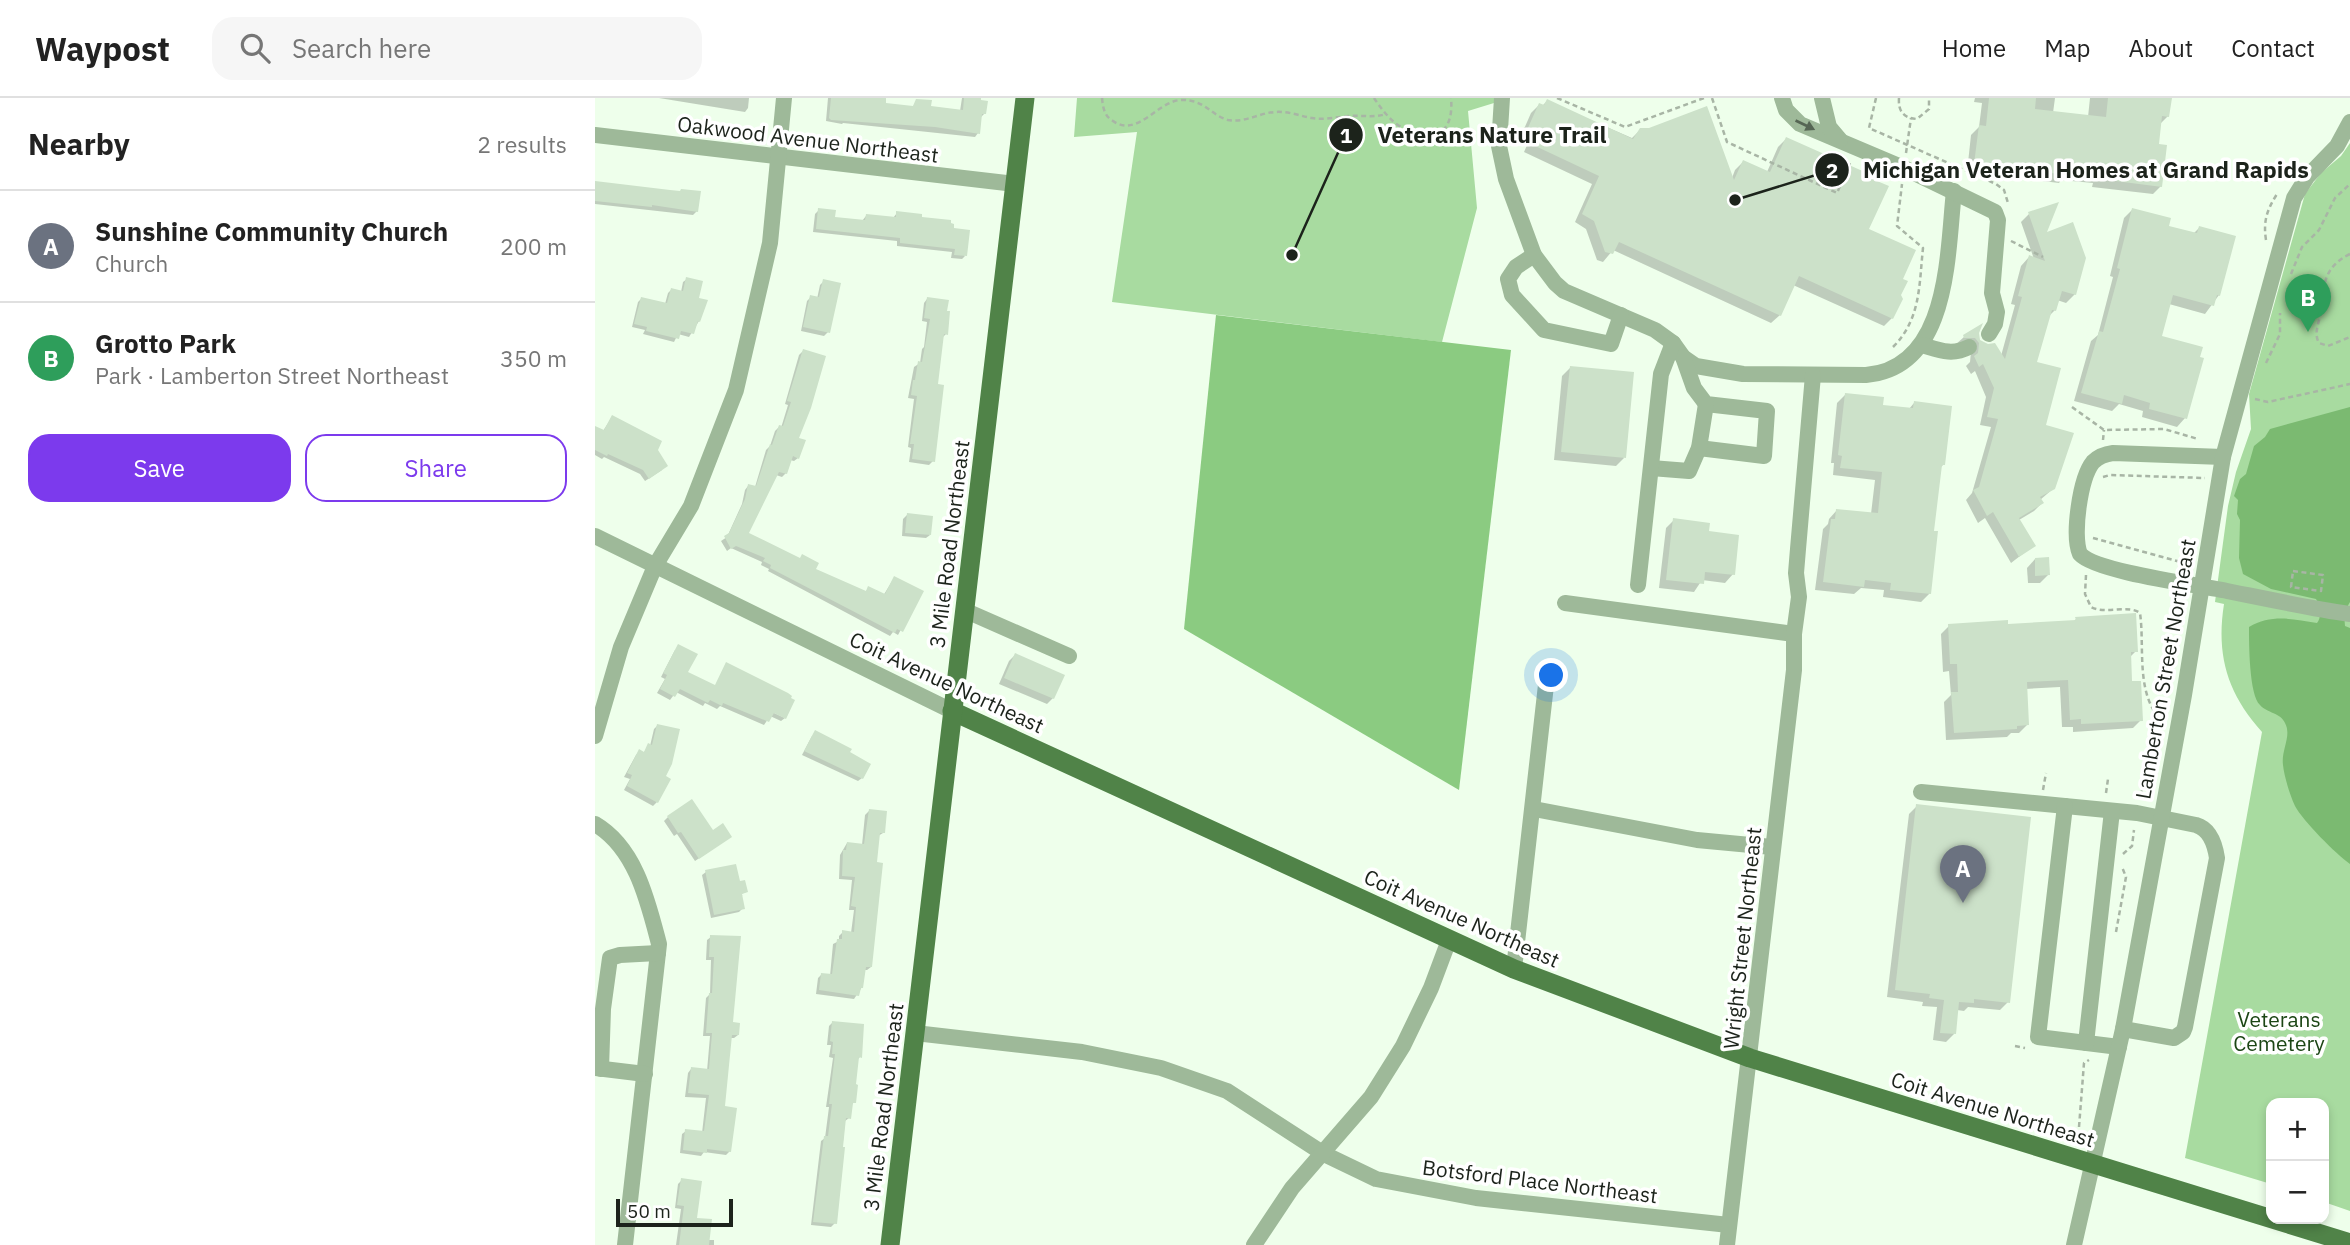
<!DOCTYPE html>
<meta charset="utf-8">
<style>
:root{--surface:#fff;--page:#f6f6f6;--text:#222;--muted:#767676;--line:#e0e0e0;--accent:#7c3aed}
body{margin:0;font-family:"IBM Plex Sans",sans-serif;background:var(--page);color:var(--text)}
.controls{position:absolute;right:21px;bottom:21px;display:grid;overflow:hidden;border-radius:14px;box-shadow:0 4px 10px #0003}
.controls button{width:63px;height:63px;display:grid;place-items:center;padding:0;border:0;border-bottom:2px solid var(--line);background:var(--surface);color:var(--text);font:35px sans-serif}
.scale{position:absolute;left:21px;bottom:18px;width:117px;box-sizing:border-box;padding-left:7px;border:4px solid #1c231b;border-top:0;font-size:19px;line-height:24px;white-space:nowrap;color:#1c231b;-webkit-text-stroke:5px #fff;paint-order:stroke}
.you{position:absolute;left:957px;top:578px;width:24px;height:24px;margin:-18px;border:5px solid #fff;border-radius:50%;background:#1a73e8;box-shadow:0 0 0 10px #1a73e833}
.badge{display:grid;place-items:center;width:46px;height:46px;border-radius:50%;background:var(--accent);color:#fff;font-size:23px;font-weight:700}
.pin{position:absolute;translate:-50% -58px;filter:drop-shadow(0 2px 4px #0008)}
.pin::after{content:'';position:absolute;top:37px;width:24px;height:21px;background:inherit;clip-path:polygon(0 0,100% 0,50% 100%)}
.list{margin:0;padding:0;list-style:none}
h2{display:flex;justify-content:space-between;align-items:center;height:91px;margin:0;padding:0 28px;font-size:30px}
h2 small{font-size:23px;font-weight:400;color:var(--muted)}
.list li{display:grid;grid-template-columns:46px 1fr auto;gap:21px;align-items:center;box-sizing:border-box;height:112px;padding:0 28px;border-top:2px solid var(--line)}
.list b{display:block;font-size:26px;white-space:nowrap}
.list p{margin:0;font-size:23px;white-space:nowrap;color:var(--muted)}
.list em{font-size:23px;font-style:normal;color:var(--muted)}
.actions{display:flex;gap:14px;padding:21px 28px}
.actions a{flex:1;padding:16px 0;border:2px solid var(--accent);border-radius:21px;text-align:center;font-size:24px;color:var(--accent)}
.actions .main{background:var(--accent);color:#fff}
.icon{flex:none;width:38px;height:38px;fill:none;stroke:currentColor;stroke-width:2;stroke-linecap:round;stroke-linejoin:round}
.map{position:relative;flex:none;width:1755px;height:1147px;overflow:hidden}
header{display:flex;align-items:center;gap:42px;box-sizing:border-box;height:98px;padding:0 35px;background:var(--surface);border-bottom:2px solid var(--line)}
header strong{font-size:33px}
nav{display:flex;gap:38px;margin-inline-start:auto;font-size:24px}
.search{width:490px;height:63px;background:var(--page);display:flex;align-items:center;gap:18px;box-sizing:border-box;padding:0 24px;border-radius:21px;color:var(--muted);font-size:26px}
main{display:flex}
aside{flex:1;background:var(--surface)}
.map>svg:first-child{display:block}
.green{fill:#a8dba0}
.forest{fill:#8bcb81}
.water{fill:#7bba71}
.shadow{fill:#0003}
.building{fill:#cce1c9}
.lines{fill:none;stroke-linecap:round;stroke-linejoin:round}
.path{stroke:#a8b5a5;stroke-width:2.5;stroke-dasharray:5 3.5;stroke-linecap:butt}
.minor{stroke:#9eb999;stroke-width:16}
.major{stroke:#508348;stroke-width:19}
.oneway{fill:#566654}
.labels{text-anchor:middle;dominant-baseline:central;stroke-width:7;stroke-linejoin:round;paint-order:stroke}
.street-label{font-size:21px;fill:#1c231b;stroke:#fff}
.park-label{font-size:21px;fill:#1c4615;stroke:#fff}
.leader{fill:none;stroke:#1c231b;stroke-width:2.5}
.callout-dot{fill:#1c231b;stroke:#fff;stroke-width:2.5}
.mark-label{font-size:21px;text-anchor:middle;font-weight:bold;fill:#fff}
.callout-label{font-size:23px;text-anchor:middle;font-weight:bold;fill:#1c231b;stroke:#fff;stroke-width:7;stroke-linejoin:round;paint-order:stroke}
</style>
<header>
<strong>Waypost</strong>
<div class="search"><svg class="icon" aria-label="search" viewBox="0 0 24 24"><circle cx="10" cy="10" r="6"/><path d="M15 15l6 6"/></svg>Search here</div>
<nav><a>Home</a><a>Map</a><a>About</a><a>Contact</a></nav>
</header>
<main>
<aside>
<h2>Nearby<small>2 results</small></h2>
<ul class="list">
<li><span class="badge" style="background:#6b7280">A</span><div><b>Sunshine Community Church</b><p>Church</p></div><em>200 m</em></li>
<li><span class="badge" style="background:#2e9e5b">B</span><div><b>Grotto Park</b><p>Park · Lamberton Street Northeast</p></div><em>350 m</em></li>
</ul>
<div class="actions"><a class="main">Save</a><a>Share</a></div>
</aside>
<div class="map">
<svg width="1755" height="1147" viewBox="0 0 1755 1147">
<rect width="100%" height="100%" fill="#eeffeb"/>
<g class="green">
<polygon points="482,0 899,0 899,5 873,13 882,110 847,244 517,204 542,34 479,39"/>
<path d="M 1755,45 L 1755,1113 L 1729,1104 L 1729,1005 L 1676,1005 L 1676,1086 L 1590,1060 L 1667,634 C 1632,595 1621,557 1629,506 L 1620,504 L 1633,408 L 1641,374 L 1656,331 L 1654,296 L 1710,96 L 1726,75 L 1746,58 Z"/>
</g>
<polygon class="forest" points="621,217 916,252 864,692 589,531"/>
<path class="water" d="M 1755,309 L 1755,504 C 1750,511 1749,519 1750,528 L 1755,530 L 1755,766 C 1741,756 1708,723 1700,708 C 1695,697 1689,678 1688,667 C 1686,652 1697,638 1690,625 C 1686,615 1672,615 1665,607 C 1654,597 1654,545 1654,529 C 1676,516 1698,521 1722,525 C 1727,519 1725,507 1721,501 L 1676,491 L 1648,476 L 1644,460 L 1645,422 L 1642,416 L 1643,402 L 1639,398 L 1645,381 L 1651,376 L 1659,348 L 1670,339 L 1675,331 Z"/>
<g class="shadow">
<polygon points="64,0 154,0 153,10 150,14"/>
<polygon points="233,0 290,0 289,7 317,10 322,3 334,9 365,13 367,0 384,0 390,15 385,20 383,35 380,39 248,25 247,26 231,23"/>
<polygon points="1380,0 1460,0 1458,15 1493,19 1495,0 1575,0 1573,18 1564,27 1562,48 1566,88 1558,96 1497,89 1498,85 1466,82 1464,85 1372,74 1376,37 1384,29 1387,5 1379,4"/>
<polygon points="952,3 1037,40 1045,32 1137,80 1140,72 1148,64 1172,74 1183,49 1191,41 1271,132 1306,182 1297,220 1289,228 1198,187 1185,217 1176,225 1018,152 1008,164 1002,162 991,131 980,124 997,86 929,54 933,45 925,40 936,15 944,7 947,8"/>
<polygon points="0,85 102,113 98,117 0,106"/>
<polygon points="224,112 238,121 267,123 271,118 298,120 302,115 325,118 370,158 367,161 356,160 357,154 302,148 302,143 218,134 220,116"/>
<polygon points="1537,112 1572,129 1598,136 1604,130 1624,197 1610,216 1574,206 1565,239 1590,320 1582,329 1547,319 1548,313 1524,306 1517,313 1479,303 1496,243 1503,237 1518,179 1515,178 1529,120"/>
<polygon points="1434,116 1449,137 1480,196 1471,205 1462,202 1460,212 1453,219 1440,265 1459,390 1445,402 1447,405 1439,413 1424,422 1438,448 1416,465 1390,420 1383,425 1371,402 1377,395 1396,329 1385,327 1391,299 1380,273 1376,276 1371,268 1375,264 1376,254 1360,247 1369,239 1384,229 1382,235 1384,243 1406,258 1420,207 1416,206 1426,168 1434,159 1439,161 1426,124"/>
<polygon points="92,181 102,201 104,223 94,239 83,236 79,244 48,236 50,232 37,229 43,204 46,201 70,206 73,195 76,192 86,194 88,184"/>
<polygon points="229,183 233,234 229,238 206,233 212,203 216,199 222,201 225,187"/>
<polygon points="332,201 351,236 347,240 341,287 338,363 334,367 314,364 316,350 313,349 319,301 313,300 319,269 325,265 327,251 329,249 332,224 327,223 329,205"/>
<polygon points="208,253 202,341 203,360 199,363 195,362 191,375 187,379 181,377 152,435 219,471 269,495 274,490 288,498 299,480 326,494 303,537 298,534 295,538 173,473 174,471 166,467 167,464 136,450 132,453 126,443 132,439 147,406 150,392 153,388 160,389 171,352 175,348 180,333 184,329 186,330 193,307 190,306 204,257"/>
<polygon points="975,270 1029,360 1021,368 959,362 967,278"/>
<polygon points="1250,297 1286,308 1314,311 1319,305 1349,366 1345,370 1337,434 1335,495 1326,504 1288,499 1289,492 1266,490 1259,496 1220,492 1228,431 1233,426 1234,421 1242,412 1276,416 1280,382 1238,377 1239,365 1236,365 1242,305"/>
<polygon points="17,319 61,352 67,372 50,383 45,376 9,359 7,361 0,357 0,333 8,333"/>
<polygon points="312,417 335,437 331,440 307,438 308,421"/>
<polygon points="1079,422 1112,435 1138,476 1130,485 1107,482 1099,494 1064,490 1071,430"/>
<polygon points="1440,461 1453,477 1445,485 1433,485 1432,470"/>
<polygon points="1481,521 1541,553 1534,560 1535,585 1546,622 1538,630 1478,634 1478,629 1467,629 1465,589 1430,591 1432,627 1424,635 1416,635 1412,639 1351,642 1349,604 1356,597 1354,573 1348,574 1346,536 1354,528 1411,528 1478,524"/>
<polygon points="80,552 91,575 190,620 186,623 175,618 169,627 125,608 122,611 110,605 108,608 81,594 75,602 62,595 70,581 66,579"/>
<polygon points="420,557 458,600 452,606 404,586 414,563"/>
<polygon points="62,628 68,679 62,704 58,708 29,692 35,681 29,679 41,657 45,653 48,655 55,648 59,631"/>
<polygon points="217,638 252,655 267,680 263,683 207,657"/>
<polygon points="1322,708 1413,904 1405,912 1373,909 1369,913 1362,912 1359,936 1351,944 1338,942 1342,909 1327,908 1328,904 1292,899 1314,716"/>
<polygon points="274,713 288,735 283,738 276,869 272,872 269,872 267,889 259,901 221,896 223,880 226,877 235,878 238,846 244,843 244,838 248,834 256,835 259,812 254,812 257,782 244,781 245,757 252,745 267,747 270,717"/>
<polygon points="73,719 117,735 131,742 100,763 82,736 79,738 69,723"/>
<polygon points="111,774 143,785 151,794 139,799 148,797 146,798 148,810 144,814 116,820 107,777"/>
<polygon points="116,839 136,926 143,937 139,940 135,940 128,1010 135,1053 131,1057 109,1054 106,1058 85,1055 87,1036 91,1033 107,1035 111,1000 90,999 93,975 96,971 112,973 115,938 108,938 111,900 115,896 116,862 111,862 112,842"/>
<polygon points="238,924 265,959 262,962 259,1004 256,1008 254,1020 250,1023 240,1125 236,1129 216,1127 226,1043 230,1040 234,1009 231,1009 238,960 234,959 236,947 232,947 234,928"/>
<polygon points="87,1082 100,1121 113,1142 119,1142 119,1147 81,1147 86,1111 80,1110 83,1086"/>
</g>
<g class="building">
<polygon points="236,0 291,0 291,5 318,8 321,1 337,2 336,8 368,12 369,0 386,0 386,2 393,3 391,16 387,16 385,36 340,29 236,22 234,20"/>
<polygon points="1394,0 1441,0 1440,11 1511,19 1513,0 1577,0 1574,19 1567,18 1564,46 1572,47 1567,89 1505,81 1505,78 1475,74 1473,77 1379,66 1384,27 1391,28"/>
<polygon points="952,1 1038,41 1045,30 1054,30 1112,8 1139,82 1148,62 1175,74 1191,39 1281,79 1282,83 1294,88 1274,131 1321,152 1308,181 1313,183 1306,197 1308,201 1298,221 1204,178 1186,218 1024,144 1018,156 1010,154 999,123 987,116 1004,78 936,46 940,36 932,32 944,5 949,7"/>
<polygon points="0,83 75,92 85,93 86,91 106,93 103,114 57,107 57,109 0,103"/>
<polygon points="1464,104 1452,134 1478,124 1491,160 1481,197 1467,193 1461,213 1457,212 1442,264 1466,270 1451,327 1479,335 1460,391 1445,399 1449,405 1424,420 1441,448 1424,459 1398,414 1392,418 1378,392 1384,389 1403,321 1392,319 1399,290 1388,266 1384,269 1379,258 1383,255 1384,245 1380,240 1369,240 1368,237 1388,225 1384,235 1385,242 1393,246 1400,245 1410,261 1427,199 1423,198 1434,157 1450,163 1433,114"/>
<polygon points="223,110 241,112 240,119 270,122 271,116 301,119 301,113 327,116 327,119 356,122 356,125 359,126 359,130 375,132 372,158 359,157 360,151 305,145 305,140 221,131"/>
<polygon points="1537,110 1576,120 1574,128 1602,135 1604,128 1641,138 1625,198 1622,197 1619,208 1578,197 1567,238 1608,249 1605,259 1609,260 1592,321 1554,311 1555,305 1529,297 1527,306 1486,295 1504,233 1508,234 1525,171 1522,170"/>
<polygon points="91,179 108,183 104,200 113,202 105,224 103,223 99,236 86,233 84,241 51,233 52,229 39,226 46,199 72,205 76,190 88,193"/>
<polygon points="228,181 246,185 235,235 208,229 215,197 224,199"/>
<polygon points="332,199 354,202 352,213 355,213 353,237 349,236 343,286 349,287 340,364 317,361 319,346 315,346 322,298 316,297 318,282 320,282 323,263 327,264 335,221 329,220"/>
<polygon points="208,251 231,258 216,310 204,340 211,342 204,361 198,358 192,376 184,374 154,435 205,460 207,456 224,465 221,471 271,493 273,488 290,496 299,478 329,493 308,534 302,531 300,535 175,470 176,467 168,463 170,460 141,448 136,451 129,438 134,435 150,401 153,386 161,388 175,346 177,347 184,327 188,328 196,304 192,303"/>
<polygon points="975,268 1039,274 1031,360 966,354"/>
<polygon points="1250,295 1289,299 1288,307 1318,310 1319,303 1357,308 1350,367 1347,367 1339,433 1343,433 1336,496 1295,492 1296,485 1270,482 1269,489 1228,484 1236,421 1240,421 1241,411 1283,415 1287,374 1245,370 1247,358 1243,357"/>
<polygon points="17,317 67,343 63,352 73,368 54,381 48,372 13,356 12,358 0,352 0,328 9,332"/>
<polygon points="312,415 338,418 336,437 310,435"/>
<polygon points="1078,420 1115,425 1114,433 1144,437 1140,477 1110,474 1109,486 1071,482"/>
<polygon points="1454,459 1455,477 1440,478 1440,460"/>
<polygon points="1541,515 1543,554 1536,554 1537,583 1546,583 1548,623 1486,626 1486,621 1475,622 1473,582 1432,584 1434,627 1422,628 1422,631 1359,635 1356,594 1363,594 1362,566 1355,566 1353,526 1413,522 1413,526 1481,522 1480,519"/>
<polygon points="83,546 103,556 93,574 120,587 131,564 193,595 197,598 196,600 200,602 191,621 179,615 174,624 128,605 127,608 115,602 113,605 85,591 80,599 65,591 72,577 68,575"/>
<polygon points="420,555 470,577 459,601 409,580"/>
<polygon points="62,626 85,631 77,666 71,678 76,681 63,705 32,688 37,677 32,675 44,651 49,654 53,645 57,647"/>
<polygon points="220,632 257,651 255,654 276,666 268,681 209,653"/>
<polygon points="97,701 118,732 128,725 137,739 104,761 86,734 83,735 72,718"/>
<polygon points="1321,706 1436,719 1415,905 1379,901 1379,905 1364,904 1361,936 1345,935 1349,902 1334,900 1335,896 1300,892"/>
<polygon points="274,711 292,713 290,735 285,735 282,764 288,765 277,869 271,869 268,890 266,890 264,898 224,892 226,875 237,876 242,841 247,841 247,832 259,834 261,809 256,808 260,779 247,778 248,752 251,752 252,744 269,746"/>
<polygon points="141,766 145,783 150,782 153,794 147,796 150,811 119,817 110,772"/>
<polygon points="115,837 146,838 138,924 145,925 144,937 137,937 130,1008 142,1010 136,1054 112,1051 112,1055 88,1052 90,1031 109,1033 114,997 93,995 96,969 114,971 117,935 111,935 114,895 117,895 119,859 114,859"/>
<polygon points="237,923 269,926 267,960 264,959 261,986 263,987 261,1005 258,1005 256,1021 251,1020 248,1049 250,1049 242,1126 218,1124 229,1038 233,1038 237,1006 234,1006 240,956 237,956 238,944 235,943"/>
<polygon points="86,1080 107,1083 102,1120 117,1121 114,1147 84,1147 89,1108 82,1107"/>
</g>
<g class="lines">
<g class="path">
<path d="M 507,0 C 508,9 509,18 518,23 C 542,40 562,4 585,2 C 610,1 615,17 633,22 C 650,25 664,15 680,14 C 693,13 705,18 717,20 C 730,22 742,19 754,18 C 768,17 778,20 791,16"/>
<path d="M 779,0 C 785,9 792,18 800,25 C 830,47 860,42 856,0"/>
<polyline points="962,0 1030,29 1109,0"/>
<polyline points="1117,0 1132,44 1242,95 1255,65"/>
<polyline points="1281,0 1274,30 1401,86 1409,92 1413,105"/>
<path d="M 1304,0 C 1303,14 1309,20 1322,21 L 1334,11 L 1334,0"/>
<polyline points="1311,55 1316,20"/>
<path d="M 1671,142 C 1668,123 1672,112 1682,96"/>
<polyline points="1416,143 1448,159"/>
<path d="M 1755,156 C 1726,170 1729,191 1725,218 C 1723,228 1719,236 1724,245 L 1733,248 L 1755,239"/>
<polyline points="1696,176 1707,149 1724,132 1740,100 1755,86"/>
<path d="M 1298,249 C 1326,221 1324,187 1328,150 L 1302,128 L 1307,86"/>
<polyline points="1671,265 1685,236 1685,215"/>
<polyline points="1660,301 1673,304 1755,286"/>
<polyline points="1477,309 1509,332 1569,331 1603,341"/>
<polyline points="1508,342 1509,332"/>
<polyline points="1508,379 1515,377 1610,380"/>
<polyline points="1498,440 1593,466"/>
<polygon points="1698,473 1728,477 1726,493 1696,489"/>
<path d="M 1491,477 L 1490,496 L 1496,509 C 1512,517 1532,506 1545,515 C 1550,550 1540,596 1567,623"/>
<polyline points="1448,692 1451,675"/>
<polyline points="1511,695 1513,681"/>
<polyline points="1546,702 1547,692"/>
<polyline points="1528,756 1537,748 1539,732"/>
<polyline points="1521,834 1531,779 1527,769"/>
<polyline points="1420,948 1430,950"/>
<polyline points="1484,1029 1489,965 1494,962"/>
</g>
<g class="minor">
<path d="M 907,0 L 904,48 L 911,81 L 939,157 L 960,185 L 969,193 L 1060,232 L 1078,245 L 1088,259 L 1101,268 L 1148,276 L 1271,277 C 1355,270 1352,156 1359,93"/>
<polyline points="1187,0 1191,12 1205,26 1309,70 1400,114 1403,122 1397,195 1402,214 1400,226 1394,236"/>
<polyline points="1227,0 1234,29 1245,42"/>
<polyline points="0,37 420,86"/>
<polyline points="939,157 921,169 913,181 917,197 949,232 1016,246 1026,217"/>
<path d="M 1327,247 C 1344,252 1357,258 1374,249"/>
<polyline points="1088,259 1099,290 1111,306 1172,313 1169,358 1104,350"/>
<path d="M 1628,359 L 1518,355 C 1510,356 1504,358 1498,364 C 1485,380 1477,438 1485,456 C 1501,474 1604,487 1632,493 C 1673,501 1713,510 1755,516"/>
<polyline points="1056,370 1094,373 1104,350 1111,306"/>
<polyline points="0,438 357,613"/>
<polyline points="1043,487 1066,276 1078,245"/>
<polyline points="970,505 1199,536"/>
<polyline points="369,512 474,558"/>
<polyline points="0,638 26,549 60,468 96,408 141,292 175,145 189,0"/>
<path d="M 1326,694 L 1542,715 L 1601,727 C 1615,731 1620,747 1622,760 L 1590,929 L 1588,934 L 1579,940 L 1528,931"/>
<polyline points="1470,708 1443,939 1524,949"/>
<polyline points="939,711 1102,742 1177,749"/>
<path d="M 0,726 C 41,750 53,804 64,846 L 30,1147"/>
<polyline points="919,871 951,587"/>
<polyline points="320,935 487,954 566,970 632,993 729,1056 781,1081 881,1100 1134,1127"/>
<polyline points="1491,945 1517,713"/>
<polyline points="0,970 50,976"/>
<polyline points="6,971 8,911 15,860 25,857 63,855"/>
<polyline points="659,1147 697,1090 776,999 808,948 836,890 854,842"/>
<polyline points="1132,1147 1199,572 1199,536 1204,499 1201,475 1203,451 1218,277"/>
<polyline points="1479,1147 1528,931 1589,597 1628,359 1699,100 1712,79 1742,48 1755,24"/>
</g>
<g class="major">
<polyline points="357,613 919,871 1155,960 1755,1145"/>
<polyline points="295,1147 430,0"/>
</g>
</g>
<defs><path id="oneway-solid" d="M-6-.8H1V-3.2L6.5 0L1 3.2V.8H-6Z" transform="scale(1.75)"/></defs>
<use class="oneway" href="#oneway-solid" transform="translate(1210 27) rotate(26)"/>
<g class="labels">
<g class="street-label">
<text transform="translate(213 41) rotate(7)">Oakwood Avenue Northeast</text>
<text transform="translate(354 446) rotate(-83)">3 Mile Road Northeast</text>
<text transform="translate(1570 571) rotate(-80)">Lamberton Street Northeast</text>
<text transform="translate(352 584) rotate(25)">Coit Avenue Northeast</text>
<text transform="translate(867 820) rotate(24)">Coit Avenue Northeast</text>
<text transform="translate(1147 840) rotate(-84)">Wright Street Northeast</text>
<text transform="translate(288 1009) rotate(-83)">3 Mile Road Northeast</text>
<text transform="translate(1398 1011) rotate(17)">Coit Avenue Northeast</text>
<text transform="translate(945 1083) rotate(7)">Botsford Place Northeast</text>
</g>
<g class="park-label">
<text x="1684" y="921">Veterans<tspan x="1684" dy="24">Cemetery</tspan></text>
</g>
</g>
<path class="leader" d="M697 157L751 37M1140 102L1237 72"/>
<g class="callout-dot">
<circle cx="697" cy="157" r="7"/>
<circle cx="1140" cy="102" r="7"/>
<circle cx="751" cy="37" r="18"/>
<circle cx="1237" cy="72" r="18"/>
</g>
<g class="mark-label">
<text x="751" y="45">1</text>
<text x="1237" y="80">2</text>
</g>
<g class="callout-label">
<text x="897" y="45">Veterans Nature Trail</text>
<text x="1491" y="80">Michigan Veteran Homes at Grand Rapids</text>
</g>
</svg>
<div class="controls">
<button>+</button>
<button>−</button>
</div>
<div class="scale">50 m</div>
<div class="you"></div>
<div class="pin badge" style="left:1368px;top:805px;background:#6b7280">A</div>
<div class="pin badge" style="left:1713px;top:234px;background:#2e9e5b">B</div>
</div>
</main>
